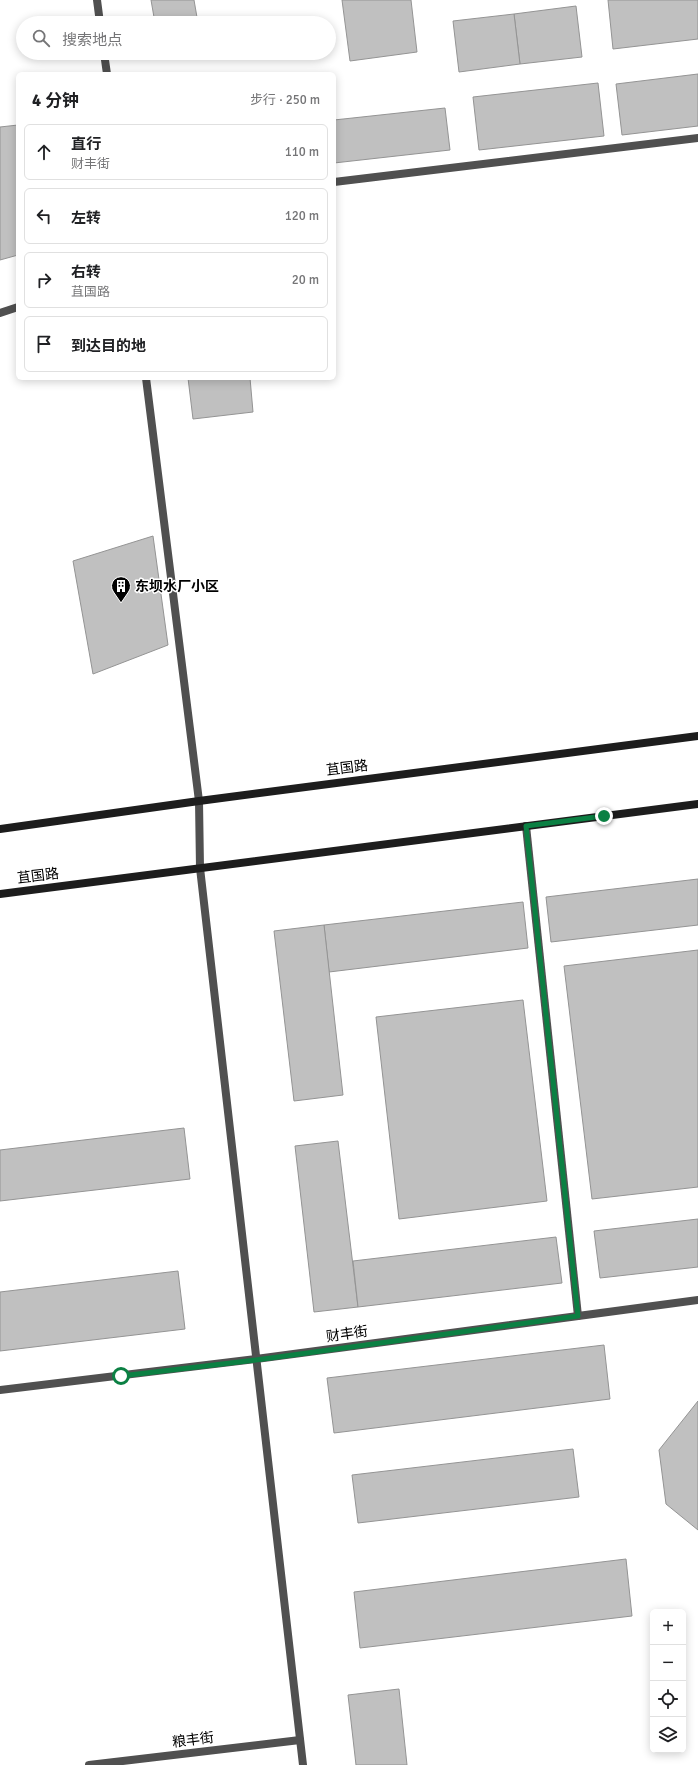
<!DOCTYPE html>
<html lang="zh">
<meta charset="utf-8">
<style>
:root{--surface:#fff;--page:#f6f6f6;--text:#202124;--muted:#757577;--line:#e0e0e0}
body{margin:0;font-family:Signika,"Noto Sans SC",sans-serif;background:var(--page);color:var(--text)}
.controls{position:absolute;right:12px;bottom:12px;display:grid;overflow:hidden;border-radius:6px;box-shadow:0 2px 10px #0003}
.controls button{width:36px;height:36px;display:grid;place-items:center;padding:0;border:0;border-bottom:1px solid var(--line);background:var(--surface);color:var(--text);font:20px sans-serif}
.stop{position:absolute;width:12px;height:12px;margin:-9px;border:3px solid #0b8043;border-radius:50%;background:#fff}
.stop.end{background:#0b8043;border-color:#fff;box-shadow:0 1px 4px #0008}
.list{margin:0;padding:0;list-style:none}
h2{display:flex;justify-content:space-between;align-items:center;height:52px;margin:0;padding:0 16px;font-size:17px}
h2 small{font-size:13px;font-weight:400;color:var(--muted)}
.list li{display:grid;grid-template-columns:26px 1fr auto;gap:12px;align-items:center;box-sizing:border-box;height:56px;margin:0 8px 8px;padding:0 8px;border:1px solid var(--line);border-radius:6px}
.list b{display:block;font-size:15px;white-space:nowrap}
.list p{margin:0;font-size:13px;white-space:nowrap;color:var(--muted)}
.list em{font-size:13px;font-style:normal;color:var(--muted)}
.icon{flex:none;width:22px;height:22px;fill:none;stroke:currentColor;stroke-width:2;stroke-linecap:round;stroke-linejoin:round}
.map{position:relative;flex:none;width:698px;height:1765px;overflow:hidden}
.search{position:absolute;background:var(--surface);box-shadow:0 2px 10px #0003;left:16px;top:16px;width:320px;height:44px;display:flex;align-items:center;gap:10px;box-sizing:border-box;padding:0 14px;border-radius:22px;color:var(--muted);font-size:15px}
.panel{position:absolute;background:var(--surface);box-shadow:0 2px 10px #0003;left:16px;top:72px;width:320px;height:308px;border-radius:6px}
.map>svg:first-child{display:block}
.building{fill:#c0c0c0;stroke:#949494}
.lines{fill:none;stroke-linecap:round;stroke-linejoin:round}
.service{stroke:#505050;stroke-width:8}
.minor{stroke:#505050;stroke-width:8}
.secondary{stroke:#1d1d1d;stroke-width:8}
.route{stroke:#0b8043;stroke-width:5}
.labels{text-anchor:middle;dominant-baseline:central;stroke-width:3;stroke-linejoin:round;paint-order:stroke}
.poi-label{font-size:14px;font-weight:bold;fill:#000;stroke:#fff;text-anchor:start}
.street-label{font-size:14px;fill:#000;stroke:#fff}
</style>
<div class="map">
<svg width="698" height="1765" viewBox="0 0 698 1765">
<rect width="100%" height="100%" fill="#fff"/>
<g class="building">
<polygon points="151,0 194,0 198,23 155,23"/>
<polygon points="342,0 411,0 417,52 350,61"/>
<polygon points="608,0 698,0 698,39 613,49"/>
<polygon points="576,6 582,57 520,64 514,14"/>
<polygon points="514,14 520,64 459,72 453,21"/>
<polygon points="159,53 188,53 159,57"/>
<polygon points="698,74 698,126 622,135 616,84"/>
<polygon points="598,83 604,136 479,150 473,97"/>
<polygon points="445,108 450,150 334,163 334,120"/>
<polygon points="18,125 18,255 0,260 0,127"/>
<polygon points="188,378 250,378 253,412 193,419"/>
<polygon points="153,536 168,645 93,674 73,561"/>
<polygon points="698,879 698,925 551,942 546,897"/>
<polygon points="523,902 528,948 329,972 324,925"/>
<polygon points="324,925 343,1095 294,1101 274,931"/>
<polygon points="698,950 698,1187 592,1199 564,966"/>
<polygon points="523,1000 547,1201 399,1219 376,1017"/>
<polygon points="184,1128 190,1179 0,1201 0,1150"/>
<polygon points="338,1141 358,1307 314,1312 295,1146"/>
<polygon points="698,1219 698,1267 600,1278 594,1231"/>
<polygon points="556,1237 562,1283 358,1307 353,1261"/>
<polygon points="178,1271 185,1329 0,1351 0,1292"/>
<polygon points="604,1345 610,1399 334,1433 327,1378"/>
<polygon points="698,1401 698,1530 666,1504 659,1450"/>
<polygon points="573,1449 579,1497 358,1523 352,1475"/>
<polygon points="626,1559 632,1616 360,1648 354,1592"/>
<polygon points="399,1689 407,1765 356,1765 348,1695"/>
</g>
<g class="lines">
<polyline class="service" points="526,826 578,1316"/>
<g class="minor">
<polyline points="97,0 100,23"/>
<polyline points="104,53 107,74"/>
<polyline points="334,182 698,138"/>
<polyline points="0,313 18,307"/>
<polyline points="146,378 199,801 200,868 303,1765"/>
<polyline points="0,1390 256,1359 698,1300"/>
<polyline points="89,1765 300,1740"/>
</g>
<g class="secondary">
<polyline points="0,829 199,801 698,736"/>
<polyline points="0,894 698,804"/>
</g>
</g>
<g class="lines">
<polyline class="route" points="121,1376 256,1360 578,1316 526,826 604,816"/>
</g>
<defs>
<symbol id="building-pin" viewBox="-11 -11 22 30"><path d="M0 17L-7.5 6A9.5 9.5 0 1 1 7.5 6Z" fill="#000" stroke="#fff"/><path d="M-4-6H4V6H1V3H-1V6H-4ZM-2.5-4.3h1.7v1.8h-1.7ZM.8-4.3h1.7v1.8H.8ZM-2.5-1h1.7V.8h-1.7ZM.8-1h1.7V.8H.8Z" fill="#fff"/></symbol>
</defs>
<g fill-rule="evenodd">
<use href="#building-pin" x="110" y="575" width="22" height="30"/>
</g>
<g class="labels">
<g class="poi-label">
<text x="135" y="586">东坝水厂小区</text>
</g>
<g class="street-label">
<text transform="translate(347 768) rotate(-7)">苴国路</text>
<text transform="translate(38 876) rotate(-7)">苴国路</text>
<text transform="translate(347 1334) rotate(-8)">财丰街</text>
<text transform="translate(193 1740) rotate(-7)">粮丰街</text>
</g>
</g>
</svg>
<div class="controls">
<button>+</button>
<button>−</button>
<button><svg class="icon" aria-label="locate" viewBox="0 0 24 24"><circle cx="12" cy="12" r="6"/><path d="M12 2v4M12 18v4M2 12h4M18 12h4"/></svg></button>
<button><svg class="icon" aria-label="layers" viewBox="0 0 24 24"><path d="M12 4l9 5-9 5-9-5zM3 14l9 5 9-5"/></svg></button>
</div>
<div class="stop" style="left:121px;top:1376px"></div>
<div class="stop end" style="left:604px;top:816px"></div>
<div class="search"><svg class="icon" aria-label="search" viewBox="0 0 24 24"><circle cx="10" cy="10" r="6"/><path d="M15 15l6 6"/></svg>搜索地点</div>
<section class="panel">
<h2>4 分钟<small>步行 · 250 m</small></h2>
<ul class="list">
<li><svg class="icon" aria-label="ahead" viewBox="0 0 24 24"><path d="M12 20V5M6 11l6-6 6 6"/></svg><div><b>直行</b><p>财丰街</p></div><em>110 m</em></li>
<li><svg class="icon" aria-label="left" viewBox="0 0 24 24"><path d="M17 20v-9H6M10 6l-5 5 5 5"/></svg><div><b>左转</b></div><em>120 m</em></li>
<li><svg class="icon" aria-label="right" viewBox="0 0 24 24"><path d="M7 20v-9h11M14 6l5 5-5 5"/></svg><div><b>右转</b><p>苴国路</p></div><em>20 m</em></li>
<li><svg class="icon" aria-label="arrive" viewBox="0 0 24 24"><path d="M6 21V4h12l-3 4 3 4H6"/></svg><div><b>到达目的地</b></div></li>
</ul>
</section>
</div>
